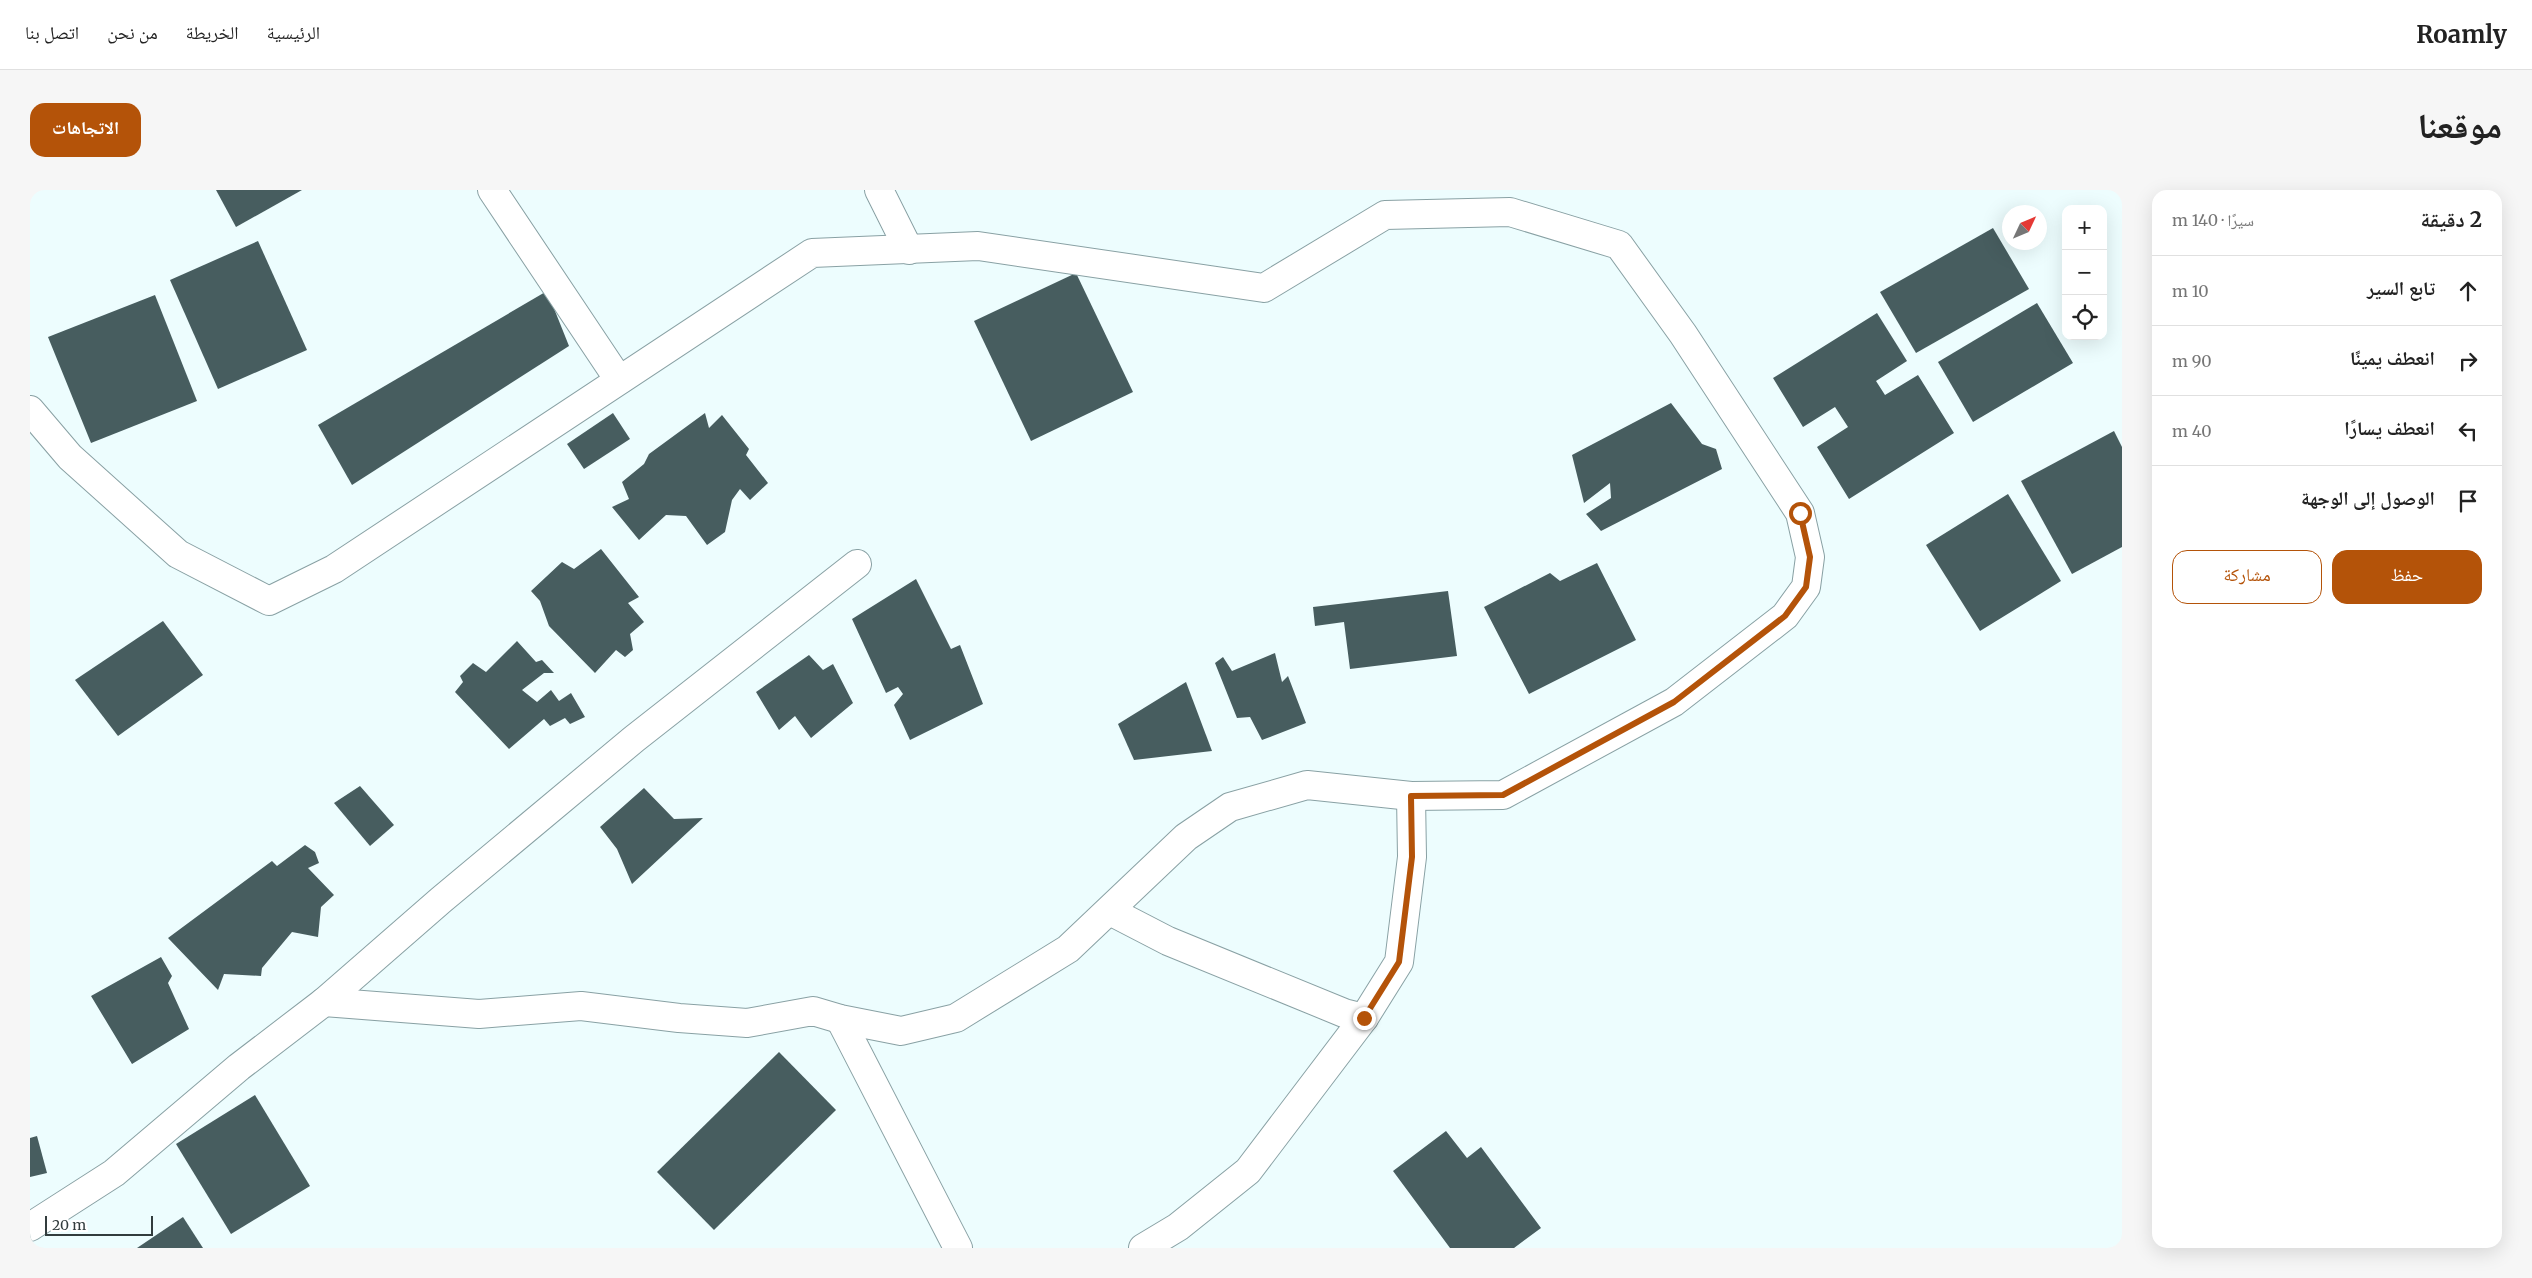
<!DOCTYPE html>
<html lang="ar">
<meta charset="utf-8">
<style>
:root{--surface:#fff;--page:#f6f6f6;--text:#222;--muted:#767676;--line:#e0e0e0;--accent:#b45309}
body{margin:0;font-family:Merriweather,"Noto Naskh Arabic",serif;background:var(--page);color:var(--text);direction:rtl}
.controls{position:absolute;right:15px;top:15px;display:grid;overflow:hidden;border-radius:10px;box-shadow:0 5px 20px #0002}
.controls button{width:45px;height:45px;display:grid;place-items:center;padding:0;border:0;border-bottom:1px solid var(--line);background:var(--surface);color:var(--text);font:25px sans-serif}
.compass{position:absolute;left:1972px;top:15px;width:45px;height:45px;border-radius:50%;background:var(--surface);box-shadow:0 5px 20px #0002;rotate:46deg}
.scale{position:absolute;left:15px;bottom:12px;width:108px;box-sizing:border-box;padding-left:5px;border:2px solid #323c3d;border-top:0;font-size:14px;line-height:18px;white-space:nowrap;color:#323c3d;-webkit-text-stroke:4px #fff;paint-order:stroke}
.stop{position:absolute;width:15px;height:15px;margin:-11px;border:4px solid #b45309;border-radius:50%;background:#fff}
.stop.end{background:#b45309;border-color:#fff;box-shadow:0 1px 5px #0008}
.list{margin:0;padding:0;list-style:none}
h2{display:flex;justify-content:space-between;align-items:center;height:65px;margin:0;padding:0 20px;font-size:21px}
h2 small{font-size:16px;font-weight:400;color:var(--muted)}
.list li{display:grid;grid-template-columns:32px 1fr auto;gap:15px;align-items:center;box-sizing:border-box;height:70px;padding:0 20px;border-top:1px solid var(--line)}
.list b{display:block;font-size:19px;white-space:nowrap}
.list em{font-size:16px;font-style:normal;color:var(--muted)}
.actions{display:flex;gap:10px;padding:15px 20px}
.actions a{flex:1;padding:11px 0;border:1px solid var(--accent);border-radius:15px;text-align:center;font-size:18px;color:var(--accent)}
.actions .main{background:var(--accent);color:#fff}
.icon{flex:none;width:28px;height:28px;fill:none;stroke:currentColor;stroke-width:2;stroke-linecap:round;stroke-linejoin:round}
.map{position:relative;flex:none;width:2092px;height:1058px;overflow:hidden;direction:ltr;border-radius:15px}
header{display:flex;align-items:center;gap:30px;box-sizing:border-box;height:70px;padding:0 25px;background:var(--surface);border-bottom:1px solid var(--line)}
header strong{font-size:24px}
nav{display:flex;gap:28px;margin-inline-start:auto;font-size:18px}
.intro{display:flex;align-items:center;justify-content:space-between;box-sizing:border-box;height:120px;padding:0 30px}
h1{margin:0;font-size:35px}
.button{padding:12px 22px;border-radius:15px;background:var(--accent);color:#fff;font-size:18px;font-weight:700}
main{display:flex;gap:30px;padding:0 30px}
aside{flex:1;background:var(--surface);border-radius:15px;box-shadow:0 5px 20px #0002}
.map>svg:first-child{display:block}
.building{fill:#475d5f}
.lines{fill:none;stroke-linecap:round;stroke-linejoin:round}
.minor-casing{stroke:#89a1a4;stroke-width:30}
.minor{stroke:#fff;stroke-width:28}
.route{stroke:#b45309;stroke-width:6}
</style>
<header>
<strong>Roamly</strong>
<nav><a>الرئيسية</a><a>الخريطة</a><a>من نحن</a><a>اتصل بنا</a></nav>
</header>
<div class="intro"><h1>موقعنا</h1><a class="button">الاتجاهات</a></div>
<main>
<aside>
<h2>2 دقيقة<small>سيرًا · 140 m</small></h2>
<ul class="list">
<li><svg class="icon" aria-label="ahead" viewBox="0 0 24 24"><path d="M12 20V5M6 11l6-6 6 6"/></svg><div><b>تابع السير</b></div><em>10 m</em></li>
<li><svg class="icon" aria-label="right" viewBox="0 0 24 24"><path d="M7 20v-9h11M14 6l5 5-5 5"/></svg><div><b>انعطف يمينًا</b></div><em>90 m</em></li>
<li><svg class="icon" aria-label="left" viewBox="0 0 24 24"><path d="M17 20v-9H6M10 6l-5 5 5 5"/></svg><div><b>انعطف يسارًا</b></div><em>40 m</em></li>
<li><svg class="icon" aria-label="arrive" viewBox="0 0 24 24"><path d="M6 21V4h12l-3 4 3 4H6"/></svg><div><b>الوصول إلى الوجهة</b></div></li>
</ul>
<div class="actions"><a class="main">حفظ</a><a>مشاركة</a></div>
</aside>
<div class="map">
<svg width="2092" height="1058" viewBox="0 0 2092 1058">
<rect width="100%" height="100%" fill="#edfdfe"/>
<g class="building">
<polygon points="186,0 272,0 206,37"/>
<polygon points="1963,38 1999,99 1886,163 1850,102"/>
<polygon points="228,51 277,160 188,199 140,90"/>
<polygon points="1046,83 1103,202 1001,251 944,131"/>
<polygon points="517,101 539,156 322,295 288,235"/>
<polygon points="125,105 167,211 61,253 18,147"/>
<polygon points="2007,113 2043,173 1943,232 1908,172"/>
<polygon points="1847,123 1877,171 1846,191 1855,205 1888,185 1924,243 1819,309 1787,257 1818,237 1805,217 1773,237 1743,188"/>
<polygon points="1641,213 1672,254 1686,259 1692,279 1571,341 1556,324 1581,308 1580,293 1554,313 1542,265"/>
<polygon points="583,223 600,249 554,279 537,254"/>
<polygon points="675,223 679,238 692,225 719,259 716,265 738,293 720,310 710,299 702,310 695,342 677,355 656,326 636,325 609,350 582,317 599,309 592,292 614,274 619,264"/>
<polygon points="2084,241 2092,257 2092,357 2042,384 1991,291"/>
<polygon points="1978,304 2031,391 1950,441 1896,355"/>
<polygon points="571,359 609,407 598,413 614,432 600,444 603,460 595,467 586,460 565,483 519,436 510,411 501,401 532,372 544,379"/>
<polygon points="1567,373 1606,450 1499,504 1454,417 1520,383 1530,391"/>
<polygon points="886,389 921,459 930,455 953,514 880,550 864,515 873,504 868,497 856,503 822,429"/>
<polygon points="1418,401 1427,466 1320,479 1314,432 1285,436 1283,417"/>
<polygon points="133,431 173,485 88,546 45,490"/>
<polygon points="487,451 506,472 512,470 524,483 514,483 492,500 507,512 521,500 529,511 541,503 555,527 540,534 535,528 520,536 514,529 479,559 425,502 433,492 430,486 443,473 456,482"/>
<polygon points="1245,463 1252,492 1258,486 1276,533 1232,550 1220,527 1207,528 1185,473 1193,467 1202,481"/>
<polygon points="779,465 793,480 803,474 823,513 781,548 765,526 749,540 726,502"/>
<polygon points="1156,492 1182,561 1104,570 1088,534"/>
<polygon points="330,596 364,635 340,656 304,613"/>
<polygon points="614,598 644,629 673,628 602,694 587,659 570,637"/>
<polygon points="275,655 285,662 289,673 278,678 304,705 291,717 288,747 262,742 232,778 231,786 194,784 188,800 138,748 242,671 247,676"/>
<polygon points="131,767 142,786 138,793 159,839 102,874 61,806"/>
<polygon points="749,862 806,920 684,1040 627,982"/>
<polygon points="225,905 280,996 201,1044 146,954"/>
<polygon points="1416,941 1437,968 1451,957 1511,1038 1484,1058 1420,1058 1363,981"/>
<polygon points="7,946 17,983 0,987 0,948"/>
<polygon points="153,1027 173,1058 107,1058"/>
</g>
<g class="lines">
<defs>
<g id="minor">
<polyline points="462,0 589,190"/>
<polyline points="849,0 879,60"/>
<polyline points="0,220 40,267 148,364 239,411 304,379 782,63 948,56 1234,98 1355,25 1480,22 1589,55 1653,144 1770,323 1780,367 1776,397 1755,426 1644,512 1473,605 1381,606 1277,595 1200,617 1156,647 1038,759 926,828 871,841 810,829 783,821 717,833 649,828 551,816 449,824 294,812"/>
<polyline points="1080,721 1138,751 1314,823 1334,828"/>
<polyline points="810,829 928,1058"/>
<polyline points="0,1037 84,983 209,877 294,812 411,710 604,549 827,374"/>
<polyline points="1113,1058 1148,1037 1218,981 1334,828 1369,772 1382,667 1381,606"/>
</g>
</defs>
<use href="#minor" class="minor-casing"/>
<use href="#minor" class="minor"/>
</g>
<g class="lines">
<polyline class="route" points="1334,828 1369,772 1382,667 1381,606 1473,605 1644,512 1755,426 1776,397 1780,367 1770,323"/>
</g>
</svg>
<div class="controls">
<button>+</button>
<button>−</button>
<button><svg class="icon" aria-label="locate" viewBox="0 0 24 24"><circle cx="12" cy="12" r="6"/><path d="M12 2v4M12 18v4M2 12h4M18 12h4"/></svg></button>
</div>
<svg class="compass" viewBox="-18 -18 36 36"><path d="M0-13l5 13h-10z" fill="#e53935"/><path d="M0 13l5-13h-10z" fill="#767676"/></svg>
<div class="scale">20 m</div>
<div class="stop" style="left:1770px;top:323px"></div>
<div class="stop end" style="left:1334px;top:828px"></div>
</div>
</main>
